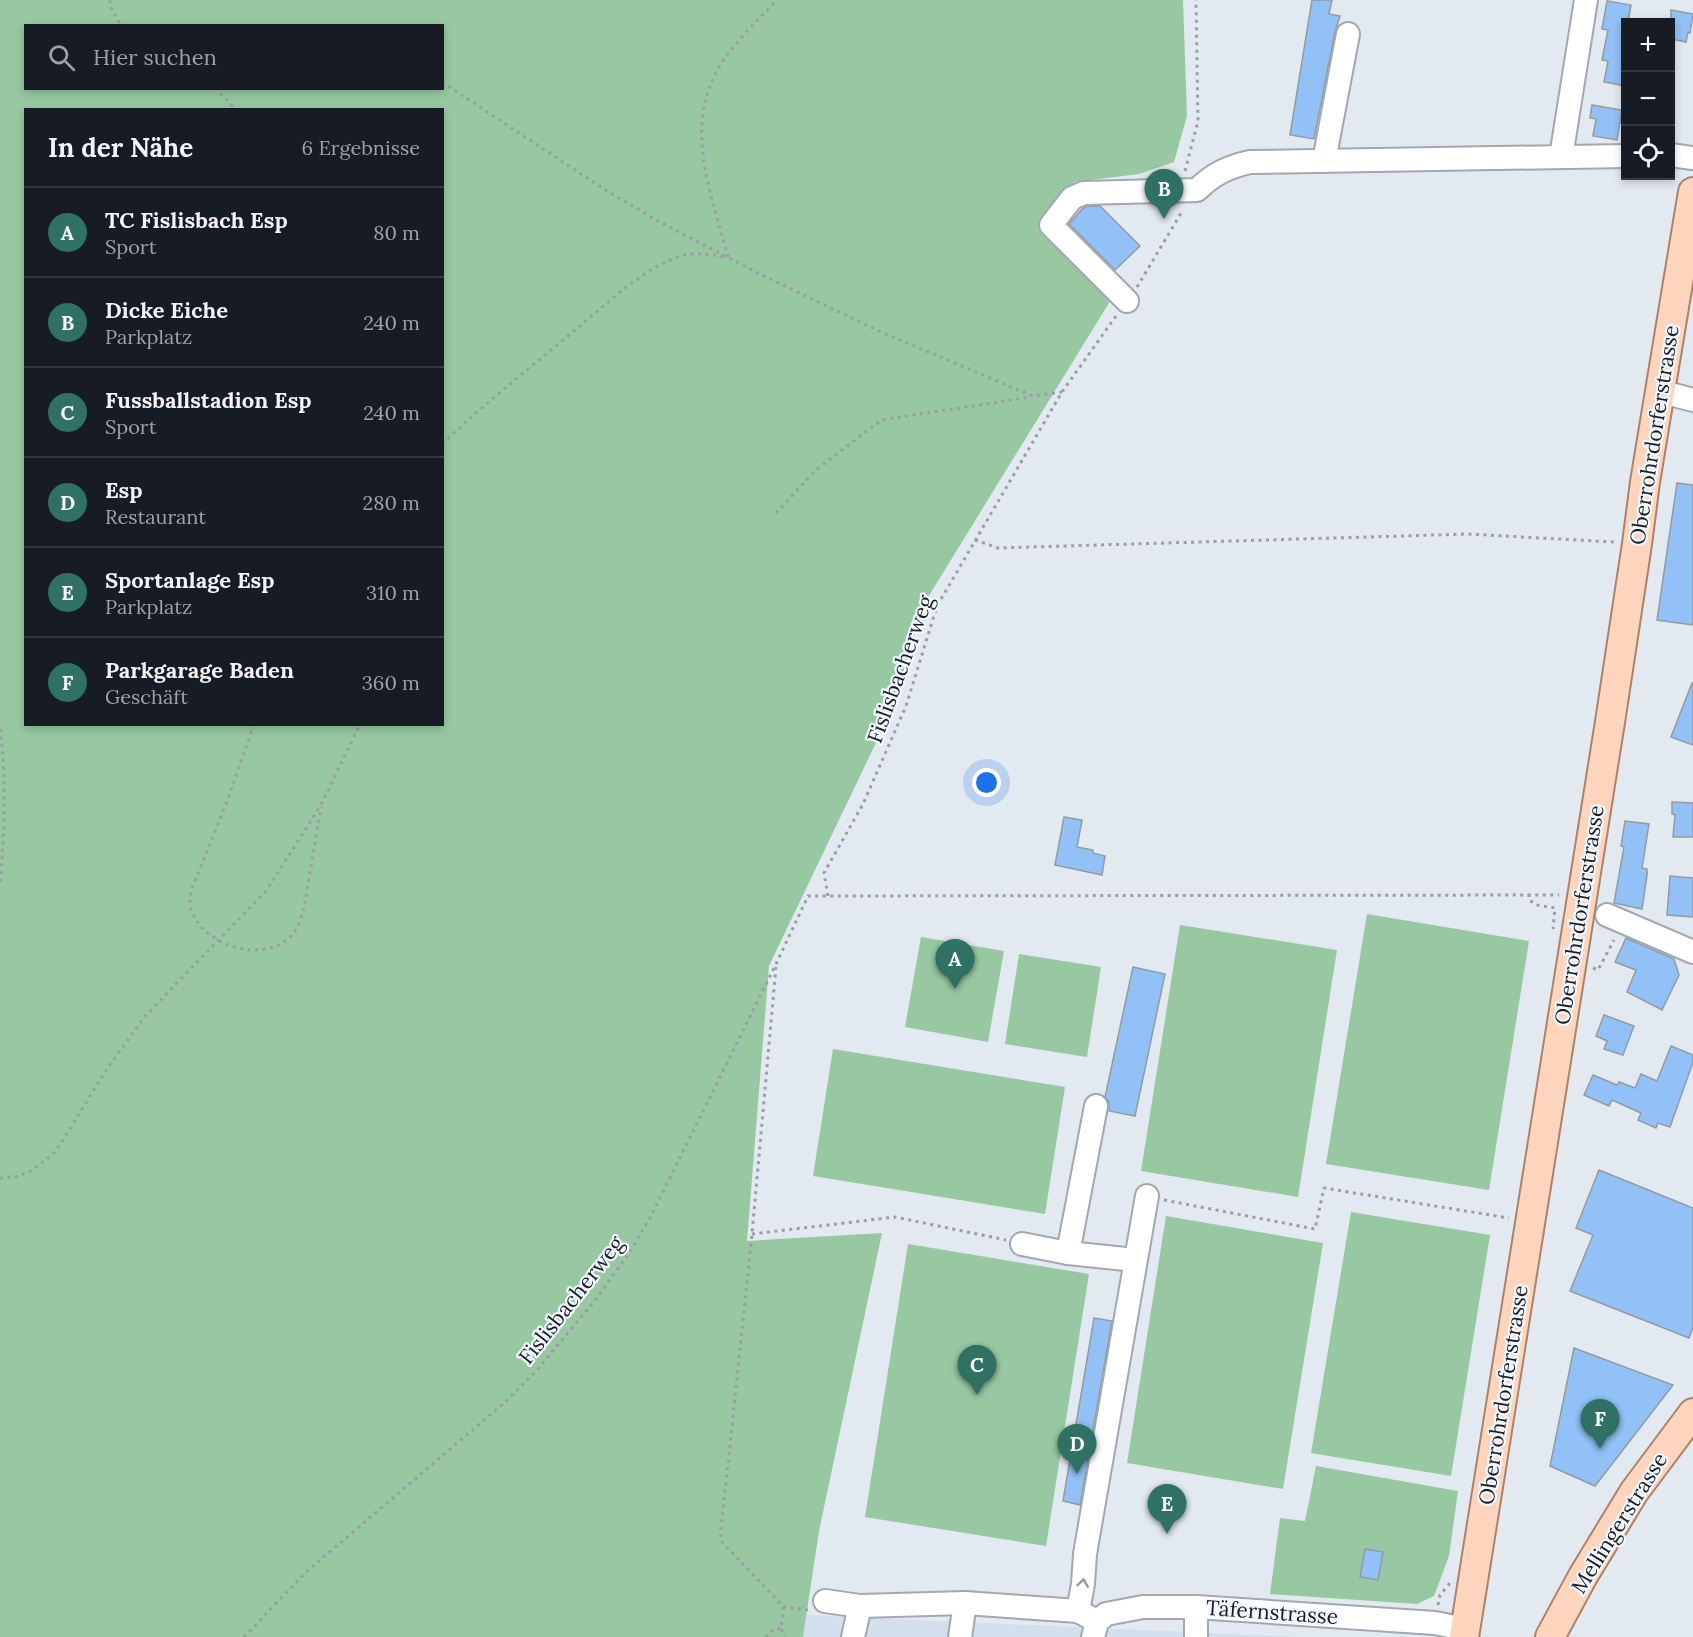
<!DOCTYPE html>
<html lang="de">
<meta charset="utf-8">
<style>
:root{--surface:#171b24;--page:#20242c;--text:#f1f3f6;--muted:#9ea1a6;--line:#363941;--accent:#2f7162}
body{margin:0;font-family:Lora,serif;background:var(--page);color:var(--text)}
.controls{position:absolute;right:18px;top:18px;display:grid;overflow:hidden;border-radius:0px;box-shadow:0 3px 9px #0003}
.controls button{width:54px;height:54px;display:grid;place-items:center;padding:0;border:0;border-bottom:2px solid var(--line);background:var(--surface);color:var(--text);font:30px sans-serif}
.you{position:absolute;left:987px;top:783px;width:21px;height:21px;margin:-15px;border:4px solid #fff;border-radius:50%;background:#1a73e8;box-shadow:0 0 0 9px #1a73e833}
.badge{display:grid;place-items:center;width:39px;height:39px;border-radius:50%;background:var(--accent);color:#fff;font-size:20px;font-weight:700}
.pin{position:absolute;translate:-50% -50px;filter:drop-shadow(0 2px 3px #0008)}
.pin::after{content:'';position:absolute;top:32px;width:21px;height:18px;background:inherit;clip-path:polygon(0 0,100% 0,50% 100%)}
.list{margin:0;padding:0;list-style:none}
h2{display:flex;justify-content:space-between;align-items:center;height:78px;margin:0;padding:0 24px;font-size:26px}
h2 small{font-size:20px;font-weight:400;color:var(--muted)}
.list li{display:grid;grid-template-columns:39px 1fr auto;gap:18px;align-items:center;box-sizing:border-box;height:90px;padding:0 24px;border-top:2px solid var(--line)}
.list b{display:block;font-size:22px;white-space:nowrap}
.list p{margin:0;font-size:20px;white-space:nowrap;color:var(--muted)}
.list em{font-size:20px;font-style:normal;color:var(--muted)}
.icon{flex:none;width:33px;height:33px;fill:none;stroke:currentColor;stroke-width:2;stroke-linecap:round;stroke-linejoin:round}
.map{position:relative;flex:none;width:1693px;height:1637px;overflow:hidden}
.search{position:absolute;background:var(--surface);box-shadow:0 3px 9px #0003;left:24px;top:24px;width:420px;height:66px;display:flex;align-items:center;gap:15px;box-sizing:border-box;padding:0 21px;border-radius:0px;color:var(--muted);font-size:22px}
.panel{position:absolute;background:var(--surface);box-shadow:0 3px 9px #0003;left:24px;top:108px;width:420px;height:618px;border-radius:0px}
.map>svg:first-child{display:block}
.built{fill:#d3dfec}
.green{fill:#97c8a1;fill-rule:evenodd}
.building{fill:#91c1f7;stroke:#949aa1;stroke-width:1.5}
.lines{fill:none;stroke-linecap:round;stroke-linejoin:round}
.minor-casing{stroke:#a2a8b0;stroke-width:26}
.major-casing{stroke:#ad8268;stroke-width:32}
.path{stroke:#9a9ea4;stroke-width:3;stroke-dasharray:3 4.5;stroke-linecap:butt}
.minor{stroke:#fff;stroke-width:22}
.major{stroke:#fdd5bc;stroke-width:28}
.oneway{stroke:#98999a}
.labels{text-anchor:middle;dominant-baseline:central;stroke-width:4.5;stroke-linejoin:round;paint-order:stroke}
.street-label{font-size:21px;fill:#1a1c1f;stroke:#f0f7ff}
</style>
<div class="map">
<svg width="1693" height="1637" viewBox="0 0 1693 1637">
<rect width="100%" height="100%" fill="#e3e9f1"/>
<polygon class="built" points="806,1615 1298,1637 803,1637"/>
<g class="green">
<path d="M 0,0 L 1183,0 L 1187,116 L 1174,162 L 1139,174 L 1075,182 L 1040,228 L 1112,298 L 922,607 L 895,703 L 769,966 L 747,1241 L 882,1233 L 819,1531 L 803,1637 L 0,1637 ZM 26,26 L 442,26 L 442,88 L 26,88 ZM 26,110 L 442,110 L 442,724 L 26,724 Z"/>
<polygon points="1367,914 1529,941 1489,1190 1326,1164"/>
<polygon points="1180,925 1337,950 1298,1197 1141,1171"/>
<polygon points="921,937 1004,951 988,1042 905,1027"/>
<polygon points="1019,954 1101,967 1087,1057 1005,1044"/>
<polygon points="833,1049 1065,1087 1045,1214 813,1176"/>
<polygon points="1351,1212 1490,1235 1451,1476 1311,1453"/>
<polygon points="1166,1216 1323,1243 1283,1489 1127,1463"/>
<polygon points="908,1244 1089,1274 1046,1546 865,1517"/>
<polygon points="1316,1466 1458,1491 1449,1556 1434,1596 1417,1604 1270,1594 1280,1518 1305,1521"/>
</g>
<g class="building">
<polygon points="1312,0 1332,0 1329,14 1340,16 1335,32 1314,139 1290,135"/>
<polygon points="1607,1 1631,5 1628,22 1626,22 1626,86 1604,82 1608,61 1602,60 1608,30 1602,29"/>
<polygon points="1671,10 1693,14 1690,33 1688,32 1686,42 1671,39"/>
<polygon points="1592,105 1622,110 1617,140 1593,136 1596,119 1590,118"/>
<polygon points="1087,206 1100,206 1140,246 1115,270 1069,224 1082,209"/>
<polygon points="1677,483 1693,485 1693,625 1657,620"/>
<polygon points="1692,683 1693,683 1693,745 1671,737"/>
<polygon points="1672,802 1693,803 1693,837 1673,837 1675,815 1672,814"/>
<polygon points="1064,817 1082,820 1077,847 1093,850 1093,853 1105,856 1102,875 1055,865"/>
<polygon points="1625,821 1649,824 1642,868 1647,869 1647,875 1642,909 1614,903 1624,847 1621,846"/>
<polygon points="1670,876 1693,878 1693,917 1667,915"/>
<polygon points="1626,938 1674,959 1679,975 1662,1010 1627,992 1636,970 1615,962"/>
<polygon points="1133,967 1165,974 1135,1116 1109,1111 1109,1102 1105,1097"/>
<polygon points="1604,1015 1634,1026 1623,1055 1604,1049 1607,1041 1596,1036"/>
<polygon points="1671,1046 1693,1055 1693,1062 1670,1127 1658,1123 1656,1128 1638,1120 1641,1113 1612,1100 1609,1106 1584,1095 1593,1075 1617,1085 1619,1082 1635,1088 1641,1074 1657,1081"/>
<polygon points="1599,1170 1693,1208 1693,1327 1689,1338 1570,1291 1593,1235 1576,1228"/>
<polygon points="1094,1318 1112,1321 1080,1505 1063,1501"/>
<polygon points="1574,1348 1673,1385 1595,1486 1550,1466"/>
<polygon points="1365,1549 1383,1552 1378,1580 1360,1577"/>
</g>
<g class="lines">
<defs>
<g id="minor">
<polyline points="1670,155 1693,158"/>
<polyline points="1561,157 1586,0"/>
<polyline points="1324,161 1348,34"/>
<path d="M 1127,301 L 1051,225 L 1072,198 L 1084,193 L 1197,190 C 1213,174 1228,167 1250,162 L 1626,156"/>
<polyline points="1659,391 1693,400"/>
<polyline points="1607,915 1693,952"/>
<polyline points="1022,1244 1068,1253 1135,1260"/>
<polyline points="1068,1253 1096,1106"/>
<polyline points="825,1601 860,1606 965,1603 1078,1611 1091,1618"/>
<polyline points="1078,1611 1083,1584 1085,1554 1147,1196"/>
<polyline points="853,1637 860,1606"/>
<polyline points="960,1637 965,1603"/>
<polyline points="1093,1637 1097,1622 1106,1614 1143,1607 1196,1607 1435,1623 1465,1629"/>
<polyline points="1196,1637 1196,1607"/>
</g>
<g id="major">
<polyline points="1464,1637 1610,722 1637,544 1645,482 1693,192"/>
<polyline points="1550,1637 1583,1576 1634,1492 1693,1413"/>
</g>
</defs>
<use href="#minor" class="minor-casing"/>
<use href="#major" class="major-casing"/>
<g class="path">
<polyline points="110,0 110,6 121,26"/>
<polyline points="442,82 607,191 660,222 760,274 881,332 1033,396 1062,392"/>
<polyline points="215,88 231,104 234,110"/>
<polyline points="1185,171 1198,121 1196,0"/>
<path d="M 728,257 C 711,191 680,122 725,58 C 740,37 759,19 777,0"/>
<polyline points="1137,287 1183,210"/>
<path d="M 442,444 C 484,404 530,368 575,330 C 606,305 637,273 675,258 C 692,251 707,254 725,257"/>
<polyline points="776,513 816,470 881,420 1031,397"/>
<polyline points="975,540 998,548 1468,534 1614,542"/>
<path d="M 254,724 L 228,799 L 191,891 C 190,899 189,907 193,914 C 207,947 263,963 290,937 C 298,930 301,918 304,908 L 321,807"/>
<path d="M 0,729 C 7,781 4,833 0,886"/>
<polyline points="1529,894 1529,900 1537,905 1555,908 1553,929"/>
<polyline points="828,896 824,873 863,804 906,706 937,606 1062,392 1116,316"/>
<polyline points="776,967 752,1234 720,1540 784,1607 808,1610"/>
<polyline points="1593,968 1598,970 1614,940"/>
<polyline points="0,1178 16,1177 33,1170 56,1151 107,1069 145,1016 266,891 321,805 360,724"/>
<polyline points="1164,1200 1315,1229 1324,1188 1509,1218"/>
<polyline points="752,1234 895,1217 1006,1240"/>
<polyline points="1438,1605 1440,1595 1450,1583"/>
<polyline points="784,1607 781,1629 785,1637"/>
<polyline points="244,1637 305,1573 503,1404 537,1370 597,1298 629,1253 651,1216 776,964 808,896 1559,895"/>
<polyline points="766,1637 775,1628 781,1629"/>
</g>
<use href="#minor" class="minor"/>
<use href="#major" class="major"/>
</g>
<defs><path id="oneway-chevron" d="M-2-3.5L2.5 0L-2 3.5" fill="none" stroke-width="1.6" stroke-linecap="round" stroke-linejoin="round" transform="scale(1.5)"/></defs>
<use class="oneway" href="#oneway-chevron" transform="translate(1083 1583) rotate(-82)"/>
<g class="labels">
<g class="street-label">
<text transform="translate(1654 435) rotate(-81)">Oberrohrdorferstrasse</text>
<text transform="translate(900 669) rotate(-70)">Fislisbacherweg</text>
<text transform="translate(1579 915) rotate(-81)">Oberrohrdorferstrasse</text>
<text transform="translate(571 1300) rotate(-52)">Fislisbacherweg</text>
<text transform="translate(1503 1395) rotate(-81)">Oberrohrdorferstrasse</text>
<text transform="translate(1619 1523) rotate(-58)">Mellingerstrasse</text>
<text transform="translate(1272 1612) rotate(4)">Täfernstrasse</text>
</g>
</g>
</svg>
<div class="controls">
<button>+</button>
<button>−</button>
<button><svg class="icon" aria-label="locate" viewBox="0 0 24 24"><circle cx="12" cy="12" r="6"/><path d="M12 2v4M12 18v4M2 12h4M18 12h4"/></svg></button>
</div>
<div class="you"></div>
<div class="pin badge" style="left:955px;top:989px">A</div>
<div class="pin badge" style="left:1164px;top:219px">B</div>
<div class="pin badge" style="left:977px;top:1395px">C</div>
<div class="pin badge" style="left:1077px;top:1474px">D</div>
<div class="pin badge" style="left:1167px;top:1534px">E</div>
<div class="pin badge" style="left:1600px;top:1449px">F</div>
<div class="search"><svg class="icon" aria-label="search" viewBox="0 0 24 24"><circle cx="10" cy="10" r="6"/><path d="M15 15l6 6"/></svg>Hier suchen</div>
<section class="panel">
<h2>In der Nähe<small>6 Ergebnisse</small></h2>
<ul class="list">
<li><span class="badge">A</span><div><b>TC Fislisbach Esp</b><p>Sport</p></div><em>80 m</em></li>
<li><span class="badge">B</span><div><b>Dicke Eiche</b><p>Parkplatz</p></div><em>240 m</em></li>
<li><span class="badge">C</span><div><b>Fussballstadion Esp</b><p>Sport</p></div><em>240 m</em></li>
<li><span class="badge">D</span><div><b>Esp</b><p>Restaurant</p></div><em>280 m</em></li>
<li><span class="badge">E</span><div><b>Sportanlage Esp</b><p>Parkplatz</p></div><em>310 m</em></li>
<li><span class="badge">F</span><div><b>Parkgarage Baden</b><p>Geschäft</p></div><em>360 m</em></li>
</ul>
</section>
</div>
